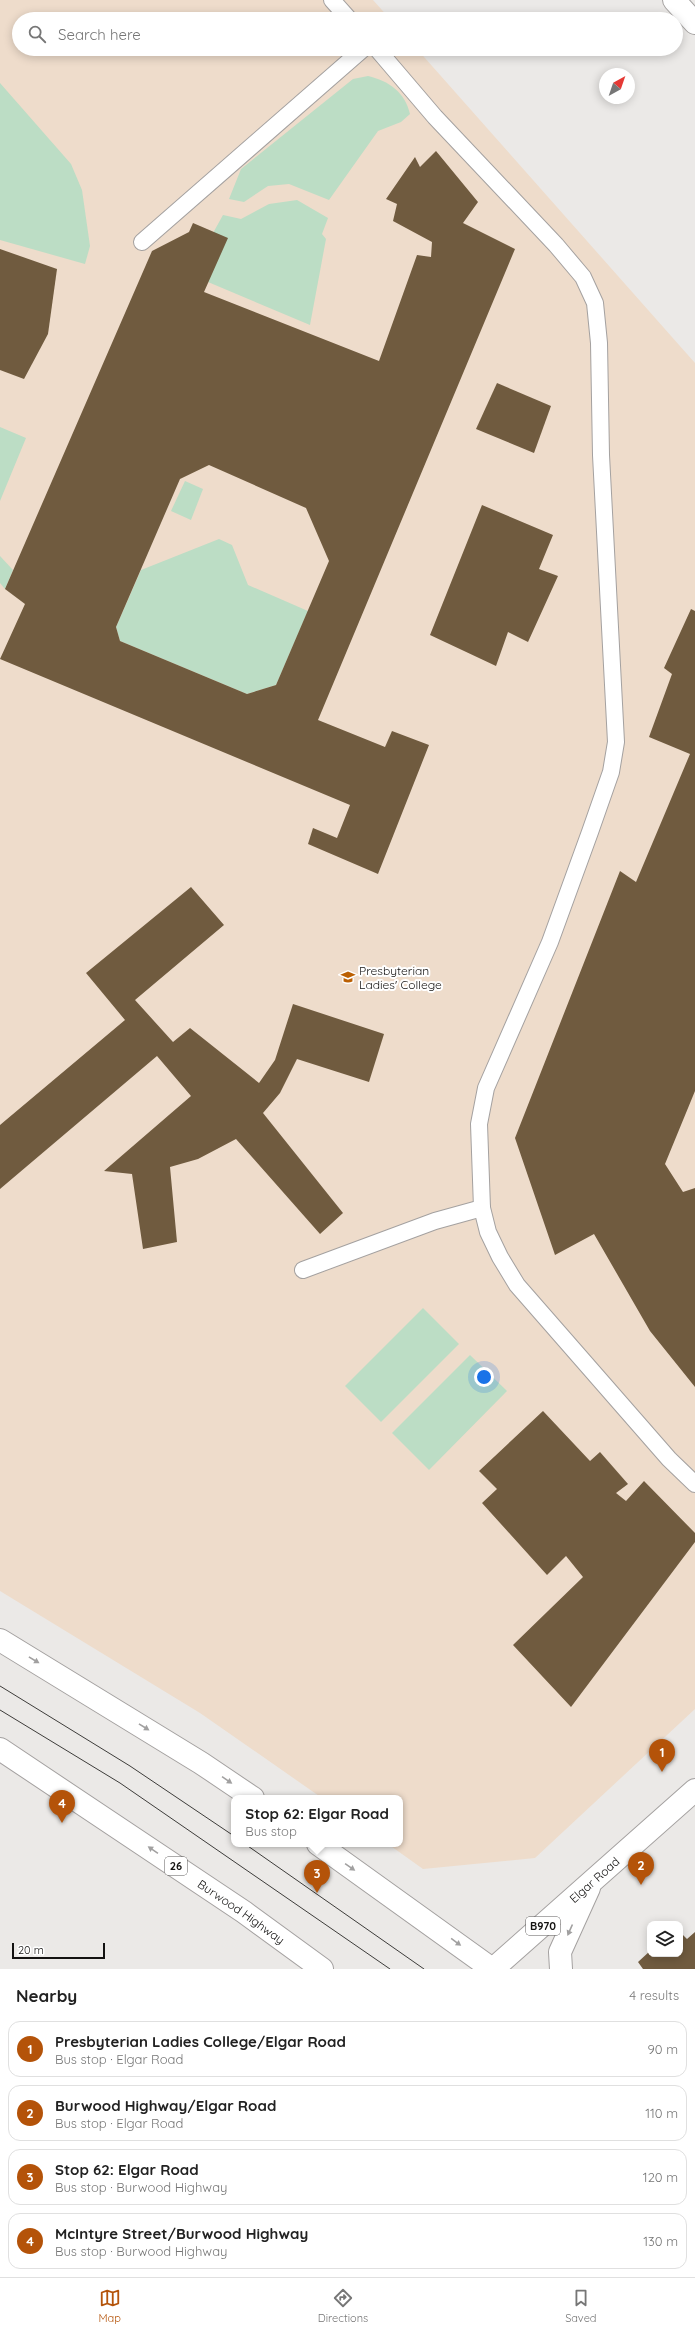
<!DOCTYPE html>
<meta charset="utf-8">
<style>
:root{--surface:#fff;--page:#f2f2f2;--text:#222;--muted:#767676;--line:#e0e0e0;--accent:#b45309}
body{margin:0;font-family:Quicksand,sans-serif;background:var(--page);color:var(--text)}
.controls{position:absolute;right:12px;bottom:12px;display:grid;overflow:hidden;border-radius:8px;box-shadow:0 2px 10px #0003}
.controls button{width:36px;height:36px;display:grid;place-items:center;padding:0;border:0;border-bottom:1px solid var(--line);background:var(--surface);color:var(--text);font:20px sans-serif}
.compass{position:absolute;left:599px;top:68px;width:36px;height:36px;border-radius:50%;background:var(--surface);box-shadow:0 2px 10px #0003;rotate:40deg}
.scale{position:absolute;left:12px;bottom:10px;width:93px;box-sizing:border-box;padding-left:4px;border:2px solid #131211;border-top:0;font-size:11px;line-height:14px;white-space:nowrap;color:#131211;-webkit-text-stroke:3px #fff;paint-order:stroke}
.you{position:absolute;left:484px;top:1377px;width:14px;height:14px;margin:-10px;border:3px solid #fff;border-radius:50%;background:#1a73e8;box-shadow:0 0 0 6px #1a73e833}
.badge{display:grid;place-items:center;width:26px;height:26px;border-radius:50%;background:var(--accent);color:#fff;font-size:13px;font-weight:700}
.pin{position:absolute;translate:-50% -33px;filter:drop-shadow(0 1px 2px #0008)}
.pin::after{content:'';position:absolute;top:21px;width:14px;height:12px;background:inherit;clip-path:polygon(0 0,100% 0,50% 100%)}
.popup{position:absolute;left:231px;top:1795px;width:172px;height:52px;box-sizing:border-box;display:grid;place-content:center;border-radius:8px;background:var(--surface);filter:drop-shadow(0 1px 3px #0005);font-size:13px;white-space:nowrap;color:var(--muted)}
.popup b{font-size:15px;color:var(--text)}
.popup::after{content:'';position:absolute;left:50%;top:100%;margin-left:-8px;border:8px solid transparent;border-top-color:var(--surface)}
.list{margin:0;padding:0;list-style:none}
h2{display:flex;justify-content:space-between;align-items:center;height:52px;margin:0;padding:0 16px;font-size:17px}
h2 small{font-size:13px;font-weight:400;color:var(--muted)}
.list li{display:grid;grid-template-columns:26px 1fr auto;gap:12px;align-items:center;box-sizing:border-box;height:56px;margin:0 8px 8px;padding:0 8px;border:1px solid var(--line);border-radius:12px}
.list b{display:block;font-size:15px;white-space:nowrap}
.list p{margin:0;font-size:13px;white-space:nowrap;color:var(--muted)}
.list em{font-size:13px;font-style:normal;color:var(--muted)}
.icon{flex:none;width:22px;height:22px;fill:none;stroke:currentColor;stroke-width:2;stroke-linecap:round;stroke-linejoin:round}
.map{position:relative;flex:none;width:695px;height:1969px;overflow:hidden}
.search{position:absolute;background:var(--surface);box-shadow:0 2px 10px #0003;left:12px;right:12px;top:12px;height:44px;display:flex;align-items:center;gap:10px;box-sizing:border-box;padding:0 14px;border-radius:22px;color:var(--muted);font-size:15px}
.sheet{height:308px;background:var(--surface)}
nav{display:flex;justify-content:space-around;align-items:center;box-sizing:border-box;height:56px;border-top:1px solid var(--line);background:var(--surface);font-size:11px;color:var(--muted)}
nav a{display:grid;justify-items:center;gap:2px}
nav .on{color:var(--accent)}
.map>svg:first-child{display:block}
.education{fill:#eedccb}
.green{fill:#bcddc5}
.building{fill:#705b3f;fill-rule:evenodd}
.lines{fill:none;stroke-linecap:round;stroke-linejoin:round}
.service-casing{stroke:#a4a1a0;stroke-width:18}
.minor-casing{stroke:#a4a1a0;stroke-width:24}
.primary-casing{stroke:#a4a1a0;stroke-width:24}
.trunk-casing{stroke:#a4a1a0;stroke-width:24}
.service{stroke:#fff;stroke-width:16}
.minor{stroke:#fff;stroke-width:22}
.primary{stroke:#fff;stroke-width:22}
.trunk{stroke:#fff;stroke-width:22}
.tram{stroke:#3d3c3a;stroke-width:1}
.oneway{fill:#a1a0a0}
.labels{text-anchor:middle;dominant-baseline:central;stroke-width:4;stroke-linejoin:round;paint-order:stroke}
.shield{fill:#fff;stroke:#5a5958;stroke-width:1}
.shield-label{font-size:11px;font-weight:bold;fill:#131211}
.poi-label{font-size:12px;fill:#131211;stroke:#fff;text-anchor:start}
.street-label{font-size:12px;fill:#131211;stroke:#fff}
</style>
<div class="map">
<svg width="695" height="1969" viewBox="0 0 695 1969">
<rect width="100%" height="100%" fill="#ebe9e7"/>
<polygon class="education" points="0,0 373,0 390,19 19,19 19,49 417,49 695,363 695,1709 535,1858 423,1869 388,1844 400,1844 400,1798 322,1798 200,1713 0,1591"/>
<g class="green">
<path d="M 368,76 C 389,81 405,92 410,114 L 401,122 L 378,131 L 329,200 L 289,184 L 268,186 L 244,202 L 229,199 L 241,169 L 353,79 Z"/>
<polygon points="0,83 71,164 82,190 90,246 85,264 0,240"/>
<polygon points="297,200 328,218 322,234 326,239 310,325 208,282 213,233 223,215 241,219 269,204"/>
<polygon points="0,427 26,438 0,501"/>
<polygon points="185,481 203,489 191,520 171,511"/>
<polygon points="219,539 232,545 248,585 308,611 276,685 247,694 120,641 116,627 141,570"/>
<polygon points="0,556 13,570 5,589 0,583"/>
<polygon points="423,1308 459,1344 381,1422 345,1386"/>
<polygon points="470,1355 507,1391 429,1470 392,1433"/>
</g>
<g class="building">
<path d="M 436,151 L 478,202 L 463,223 L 515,249 L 318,720 L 385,747 L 392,731 L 429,745 L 378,874 L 308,844 L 313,828 L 337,838 L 350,805 L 0,659 L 25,604 L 5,589 L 152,251 L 189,232 L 193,223 L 228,238 L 204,292 L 379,361 L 417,255 L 431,257 L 432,242 L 393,221 L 397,204 L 386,199 L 415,157 L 420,167 ZM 209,465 L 306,508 L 329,561 L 276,685 L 247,694 L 120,641 L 116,627 L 180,479 Z"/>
<polygon points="0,249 57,269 48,334 24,379 0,370"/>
<polygon points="497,383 551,406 534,453 476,429"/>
<polygon points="482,505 553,535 539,569 558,576 528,642 508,632 496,666 430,635"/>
<polygon points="691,609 695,611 695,1091 665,1164 683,1192 695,1188 695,1387 650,1331 594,1234 555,1255 515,1138 620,871 636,882 690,754 649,737 672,674 664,668"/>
<polygon points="191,887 224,925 135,1000 173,1042 190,1028 259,1083 275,1060 293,1004 384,1034 369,1082 297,1059 280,1093 263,1113 343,1213 320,1234 236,1139 198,1159 170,1167 177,1242 143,1249 132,1174 104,1171 191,1096 157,1056 0,1189 0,1125 125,1020 86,973"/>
<polygon points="543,1411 590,1461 600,1452 628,1484 616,1493 626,1501 644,1481 695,1533 695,1542 571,1707 513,1645 583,1577 566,1556 547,1575 482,1503 497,1489 479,1471"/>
<polygon points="680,1932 687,1939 695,1932 695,1969 643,1969 638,1962 650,1951 650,1954 680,1954"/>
</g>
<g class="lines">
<defs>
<g id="service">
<polyline points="332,0 349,19"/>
<polyline points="377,49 435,117 556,245 583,277 595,303 599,343 601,455 616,742 611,772 590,832 550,942 486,1088 479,1124 482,1208 488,1232 500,1257 517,1285 669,1459 695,1484"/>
<polyline points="142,242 363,49"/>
<polyline points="303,1270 435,1221 482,1208"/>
</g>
<polyline id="minor" points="674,0 695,23"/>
<g id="primary">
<path id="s1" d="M 493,1969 L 695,1790"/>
<polyline points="561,1969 560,1952 589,1888"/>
</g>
<g id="trunk">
<polyline points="0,1640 201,1763 253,1798"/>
<path id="s2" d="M 0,1749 L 244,1912 L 322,1969"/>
<polyline points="318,1844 492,1969"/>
</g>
</defs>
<use href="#service" class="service-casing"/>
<use href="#minor" class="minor-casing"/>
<use href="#primary" class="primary-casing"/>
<use href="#trunk" class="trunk-casing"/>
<use href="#service" class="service"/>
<use href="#minor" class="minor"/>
<use href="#primary" class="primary"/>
<use href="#trunk" class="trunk"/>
<g class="tram">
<polyline points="0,1686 130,1766 234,1836"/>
<polyline points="0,1710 120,1783 390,1969"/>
<polyline points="245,1844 424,1969"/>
</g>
</g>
<defs><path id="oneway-solid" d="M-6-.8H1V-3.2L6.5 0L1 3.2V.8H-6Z"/></defs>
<g class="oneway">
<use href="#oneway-solid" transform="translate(34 1660) rotate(31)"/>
<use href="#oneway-solid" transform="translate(144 1727) rotate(32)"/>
<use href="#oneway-solid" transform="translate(227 1780) rotate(34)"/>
<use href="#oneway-solid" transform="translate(153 1850) rotate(-146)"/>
<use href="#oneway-solid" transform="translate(350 1867) rotate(35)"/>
<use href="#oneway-solid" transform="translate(570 1930) rotate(114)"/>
<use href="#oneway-solid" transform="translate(456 1942) rotate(36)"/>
</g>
<defs>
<symbol id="school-bare" viewBox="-9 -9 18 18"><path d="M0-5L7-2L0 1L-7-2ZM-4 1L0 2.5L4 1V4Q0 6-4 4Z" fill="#bb6003" stroke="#fff" stroke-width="2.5" paint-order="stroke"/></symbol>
</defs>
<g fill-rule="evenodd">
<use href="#school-bare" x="338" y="967" width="20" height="20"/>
</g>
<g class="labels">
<g class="shield">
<rect x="165" y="1857" width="22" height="18" rx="3"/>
<rect x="526" y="1917" width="34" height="18" rx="3"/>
</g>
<g class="shield-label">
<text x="176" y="1866">26</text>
<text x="543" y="1926">B970</text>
</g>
<g class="poi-label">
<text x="359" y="970">Presbyterian<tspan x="359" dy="14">Ladies' College</tspan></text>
</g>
<g class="street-label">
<text stroke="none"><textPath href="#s1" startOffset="135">Elgar Road</textPath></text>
<text stroke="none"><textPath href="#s2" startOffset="291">Burwood Highway</textPath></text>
</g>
</g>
</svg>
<div class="controls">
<button><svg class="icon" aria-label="layers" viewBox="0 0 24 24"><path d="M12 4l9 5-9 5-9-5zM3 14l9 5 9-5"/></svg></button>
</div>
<svg class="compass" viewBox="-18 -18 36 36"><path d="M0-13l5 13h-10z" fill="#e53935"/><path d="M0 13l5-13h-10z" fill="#767676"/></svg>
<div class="scale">20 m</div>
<div class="you"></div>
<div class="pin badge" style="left:662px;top:1772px">1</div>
<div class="pin badge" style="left:641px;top:1885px">2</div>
<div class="pin badge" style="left:317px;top:1893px">3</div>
<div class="popup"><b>Stop 62: Elgar Road</b>Bus stop</div>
<div class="pin badge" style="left:62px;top:1823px">4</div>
<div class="search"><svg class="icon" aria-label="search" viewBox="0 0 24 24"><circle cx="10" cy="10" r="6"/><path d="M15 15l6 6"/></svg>Search here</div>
</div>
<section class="sheet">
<h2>Nearby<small>4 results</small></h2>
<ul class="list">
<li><span class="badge">1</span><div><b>Presbyterian Ladies College/Elgar Road</b><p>Bus stop · Elgar Road</p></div><em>90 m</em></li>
<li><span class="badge">2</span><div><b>Burwood Highway/Elgar Road</b><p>Bus stop · Elgar Road</p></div><em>110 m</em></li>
<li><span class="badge">3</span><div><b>Stop 62: Elgar Road</b><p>Bus stop · Burwood Highway</p></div><em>120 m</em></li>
<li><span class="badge">4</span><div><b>McIntyre Street/Burwood Highway</b><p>Bus stop · Burwood Highway</p></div><em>130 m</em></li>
</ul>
</section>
<nav>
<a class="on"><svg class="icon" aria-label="map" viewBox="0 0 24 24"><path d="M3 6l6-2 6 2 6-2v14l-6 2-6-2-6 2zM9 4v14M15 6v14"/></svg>Map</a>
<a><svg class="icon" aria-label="directions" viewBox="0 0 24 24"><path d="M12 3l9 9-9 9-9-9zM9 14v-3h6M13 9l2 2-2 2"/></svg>Directions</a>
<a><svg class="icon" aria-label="saved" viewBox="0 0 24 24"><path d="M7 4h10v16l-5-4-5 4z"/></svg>Saved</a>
</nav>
